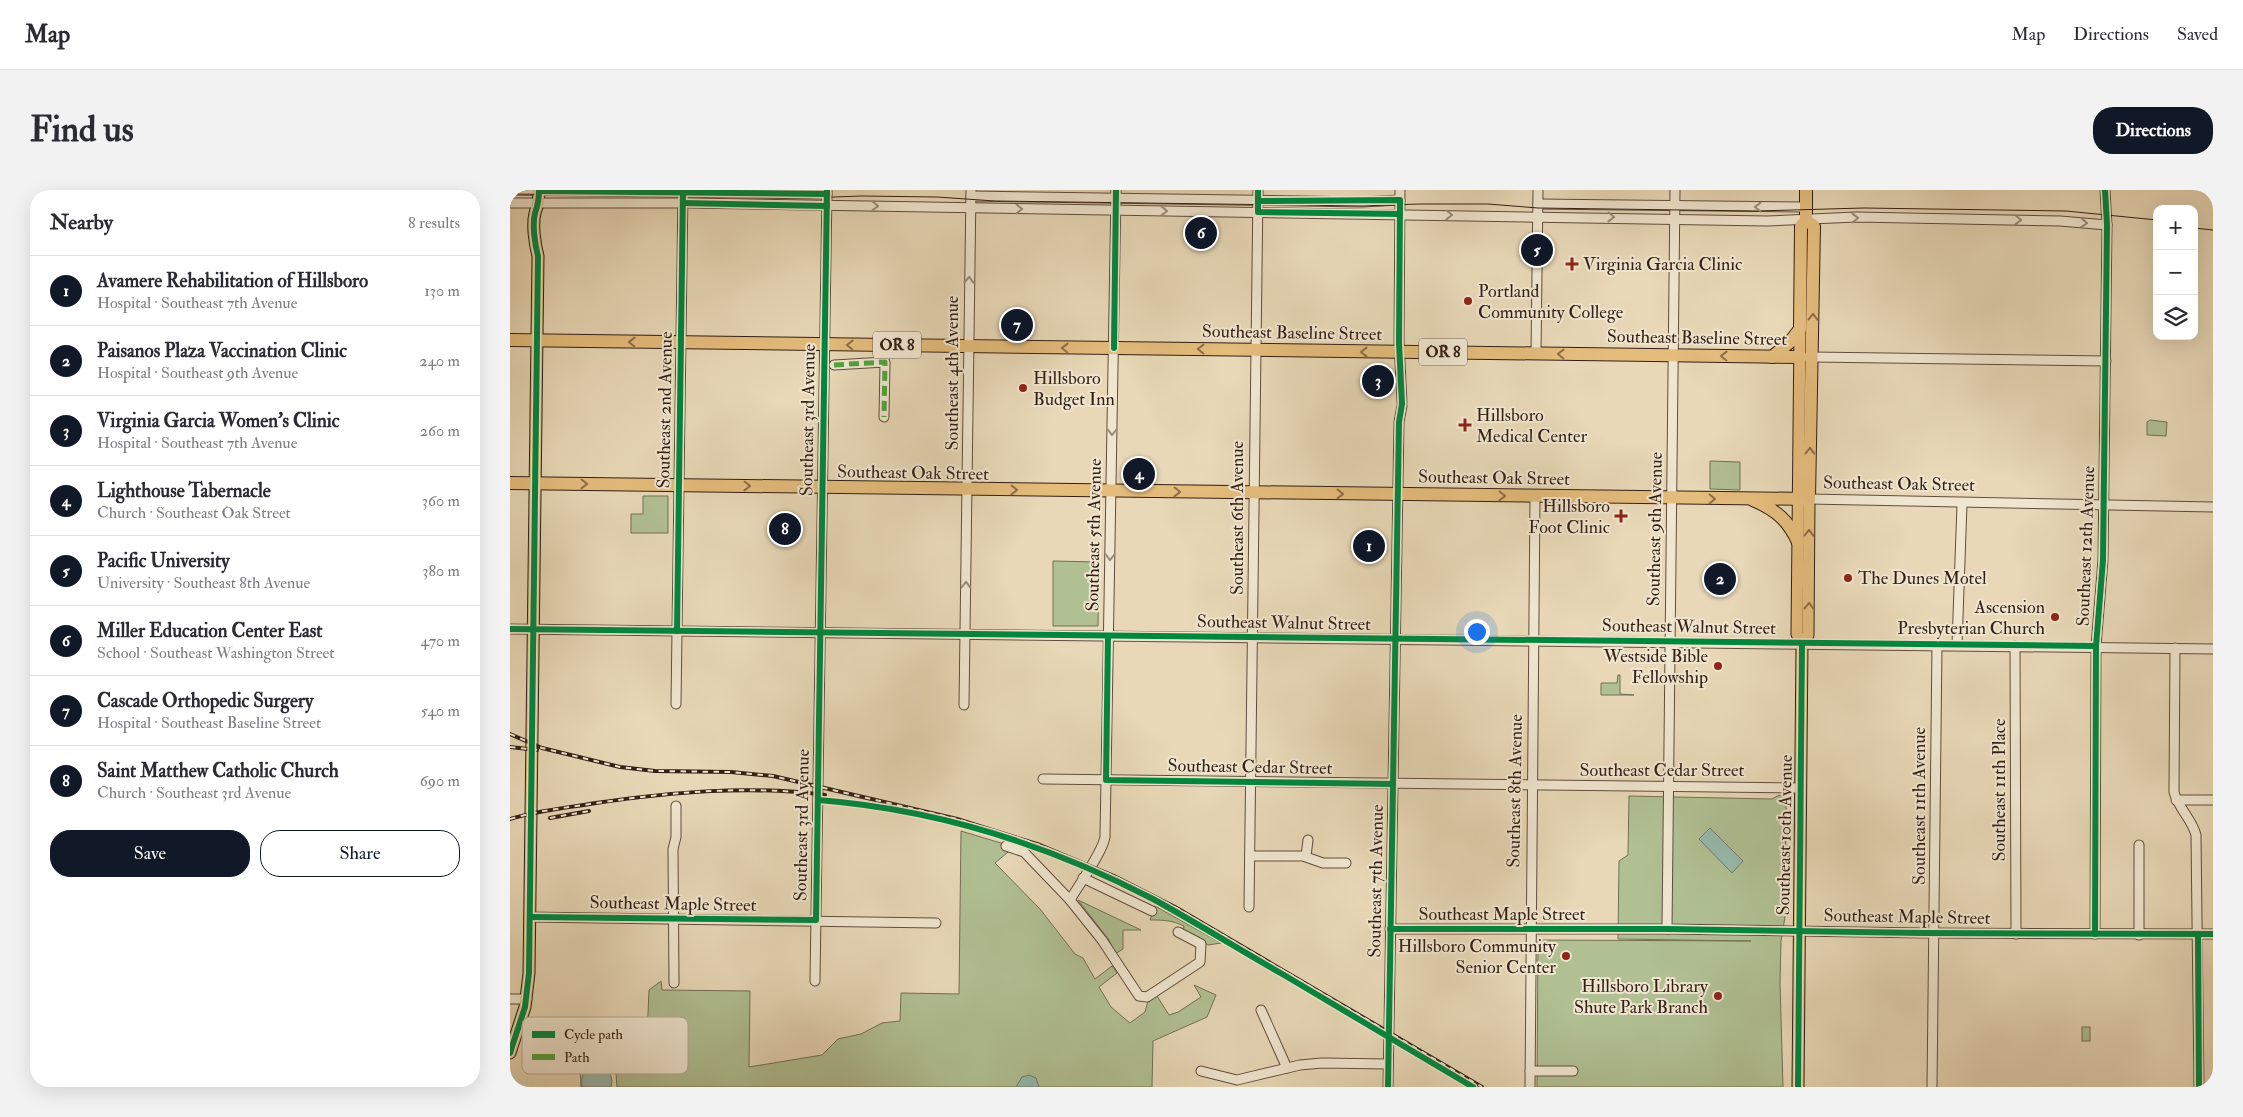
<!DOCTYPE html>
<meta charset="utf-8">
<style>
:root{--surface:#fff;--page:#f2f2f3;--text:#2b2b33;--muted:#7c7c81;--line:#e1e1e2;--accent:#111827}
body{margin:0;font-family:"IM FELL Double Pica",serif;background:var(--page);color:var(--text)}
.controls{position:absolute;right:15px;top:15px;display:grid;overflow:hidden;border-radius:10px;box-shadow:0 5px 20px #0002}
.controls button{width:45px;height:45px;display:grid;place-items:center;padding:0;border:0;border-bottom:1px solid var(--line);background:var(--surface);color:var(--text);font:25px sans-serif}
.you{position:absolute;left:966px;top:441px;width:18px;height:18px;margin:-12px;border:4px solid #fff;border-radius:50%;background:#1a73e8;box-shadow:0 0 0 8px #1a73e833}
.badge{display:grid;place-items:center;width:32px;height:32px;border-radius:50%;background:var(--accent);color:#fff;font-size:16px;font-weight:700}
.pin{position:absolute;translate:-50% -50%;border:2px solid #fff;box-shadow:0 1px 5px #0006}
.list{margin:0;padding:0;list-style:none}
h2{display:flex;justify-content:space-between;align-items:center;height:65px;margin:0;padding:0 20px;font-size:21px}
h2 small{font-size:16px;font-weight:400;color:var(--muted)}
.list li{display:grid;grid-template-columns:32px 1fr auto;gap:15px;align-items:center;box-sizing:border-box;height:70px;padding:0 20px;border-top:1px solid var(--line)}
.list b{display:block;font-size:19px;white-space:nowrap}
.list p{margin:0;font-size:16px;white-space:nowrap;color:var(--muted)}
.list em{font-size:16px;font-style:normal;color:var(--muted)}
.actions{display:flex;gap:10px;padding:15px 20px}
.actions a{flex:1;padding:11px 0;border:1px solid var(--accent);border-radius:20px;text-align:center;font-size:18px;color:var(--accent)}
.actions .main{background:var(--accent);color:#fff}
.icon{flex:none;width:28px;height:28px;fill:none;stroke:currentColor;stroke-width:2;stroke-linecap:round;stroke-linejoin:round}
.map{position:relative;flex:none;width:1703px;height:897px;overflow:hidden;border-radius:20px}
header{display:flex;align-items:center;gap:30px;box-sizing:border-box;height:70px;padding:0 25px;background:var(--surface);border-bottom:1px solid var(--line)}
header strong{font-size:24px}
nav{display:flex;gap:28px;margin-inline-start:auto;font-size:18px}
.intro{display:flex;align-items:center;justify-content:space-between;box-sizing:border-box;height:120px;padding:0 30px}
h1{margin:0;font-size:35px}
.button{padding:12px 22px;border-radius:20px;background:var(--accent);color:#fff;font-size:18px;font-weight:700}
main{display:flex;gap:30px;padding:0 30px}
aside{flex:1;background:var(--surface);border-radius:20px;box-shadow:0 5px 20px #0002}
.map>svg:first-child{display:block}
.green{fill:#b0c093;stroke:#727054}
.water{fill:#97baad;stroke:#6f7c70}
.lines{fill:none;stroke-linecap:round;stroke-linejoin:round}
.minor-casing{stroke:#604d3d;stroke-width:11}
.major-casing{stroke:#331f14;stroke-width:13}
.highway-casing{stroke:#331f14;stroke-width:14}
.minor{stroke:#f0e6d0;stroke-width:9}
.major{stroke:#e4bc7c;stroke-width:11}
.highway{stroke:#e4bc7c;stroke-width:12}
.tram{stroke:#331f14;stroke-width:1}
.rail-casing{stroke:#331f14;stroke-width:4}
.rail{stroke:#f0e6d0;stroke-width:2;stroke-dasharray:5.5;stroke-linecap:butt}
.quiet{stroke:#52a23f;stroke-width:5;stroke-dasharray:10 5;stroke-linecap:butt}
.cycleway-casing{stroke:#f0e6d0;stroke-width:9}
.cycleway{stroke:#00873e;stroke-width:6}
.oneway{stroke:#9b8c7b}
.oneway2{stroke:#8c6e48}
.poi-dot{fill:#8f2418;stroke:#f0e6d0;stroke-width:2}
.labels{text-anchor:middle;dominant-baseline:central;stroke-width:4;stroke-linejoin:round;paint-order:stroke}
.shield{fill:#f0e6d0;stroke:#6c5b4c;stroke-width:1}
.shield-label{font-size:16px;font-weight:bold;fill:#331f14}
.poi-label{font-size:18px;fill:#331f14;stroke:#f0e6d0;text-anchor:start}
.street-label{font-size:18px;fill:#331f14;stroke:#f0e6d0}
.key{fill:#f0e6d0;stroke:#b7aa98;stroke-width:1}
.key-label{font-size:14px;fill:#331f14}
</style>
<header>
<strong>Map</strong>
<nav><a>Map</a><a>Directions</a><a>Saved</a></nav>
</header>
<div class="intro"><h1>Find us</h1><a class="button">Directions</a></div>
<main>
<aside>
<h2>Nearby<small>8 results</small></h2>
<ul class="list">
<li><span class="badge">1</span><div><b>Avamere Rehabilitation of Hillsboro</b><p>Hospital · Southeast 7th Avenue</p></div><em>130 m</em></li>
<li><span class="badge">2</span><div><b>Paisanos Plaza Vaccination Clinic</b><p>Hospital · Southeast 9th Avenue</p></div><em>240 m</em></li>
<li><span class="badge">3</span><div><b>Virginia Garcia Women's Clinic</b><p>Hospital · Southeast 7th Avenue</p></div><em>260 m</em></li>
<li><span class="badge">4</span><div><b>Lighthouse Tabernacle</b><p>Church · Southeast Oak Street</p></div><em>360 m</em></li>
<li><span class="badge">5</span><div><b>Pacific University</b><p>University · Southeast 8th Avenue</p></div><em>380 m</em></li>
<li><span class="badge">6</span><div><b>Miller Education Center East</b><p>School · Southeast Washington Street</p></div><em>470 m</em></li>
<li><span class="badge">7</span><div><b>Cascade Orthopedic Surgery</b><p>Hospital · Southeast Baseline Street</p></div><em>540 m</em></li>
<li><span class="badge">8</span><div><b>Saint Matthew Catholic Church</b><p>Church · Southeast 3rd Avenue</p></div><em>690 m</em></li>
</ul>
<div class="actions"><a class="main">Save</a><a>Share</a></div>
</aside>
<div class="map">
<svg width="1703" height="897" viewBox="0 0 1703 897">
<rect width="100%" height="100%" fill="#e8d8b7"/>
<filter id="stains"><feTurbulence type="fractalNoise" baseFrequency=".004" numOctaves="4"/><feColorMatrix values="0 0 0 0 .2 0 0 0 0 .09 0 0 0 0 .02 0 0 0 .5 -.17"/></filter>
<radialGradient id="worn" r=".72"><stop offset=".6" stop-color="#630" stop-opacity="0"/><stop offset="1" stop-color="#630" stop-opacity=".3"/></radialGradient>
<g class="green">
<polygon points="1640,230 1657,232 1656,246 1637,245 1637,232"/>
<polygon points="1200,271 1230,272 1230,300 1200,299"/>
<polygon points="133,306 158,306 158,343 121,343 121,324 133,324"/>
<polygon points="543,371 589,372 588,436 543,436"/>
<polygon points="1108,485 1110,485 1110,504 1124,505 1091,505 1091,493 1107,493"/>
<polygon points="1269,605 1276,609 1276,618 1275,727 1271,751 1270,792 1273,897 1027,897 1028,750 1241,751 1108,749 1109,671 1118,665 1119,606 1262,609"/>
<polygon points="451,641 504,657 485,673 530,719 565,764 573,768 585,789 602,776 607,783 589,797 601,817 620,833 635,822 638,811 647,806 659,825 668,822 691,807 684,795 706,805 697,827 643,851 642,897 107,897 106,884 136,871 139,800 151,791 152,800 240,801 239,877 312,865 328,849 351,844 372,833 390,831 391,803 449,804"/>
<polygon points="568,710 631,740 613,740 613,759 605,764 599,750"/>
<path d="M 645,716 L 711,753 L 698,755 L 673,740 L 674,736 C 662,730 652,730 640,730 Z"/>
<rect x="1572" y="837" width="8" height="14"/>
<polygon points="99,874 101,897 71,897 70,875"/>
</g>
<g class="water">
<polygon points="1200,638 1233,671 1222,683 1189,649"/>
<path d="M 89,876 C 99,880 104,886 101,897 L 72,897 C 70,885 76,877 89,876 Z"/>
<polygon points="519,885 526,888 529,897 506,897 512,887"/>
</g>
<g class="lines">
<defs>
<g id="minor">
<polyline points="0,0 317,4"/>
<polyline points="890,0 889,153 892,212"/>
<polyline points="461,6 852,12 890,10"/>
<polyline points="0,13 179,13 1257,31 1346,27 1550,31 1597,35"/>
<polyline points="1028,14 1296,17"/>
<polyline points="1026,164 1028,0"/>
<polyline points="1302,167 1596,171"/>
<polyline points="324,175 375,172 374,227"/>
<polyline points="1299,309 1703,317"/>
<polyline points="0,439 1703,459"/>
<polyline points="1447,455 1452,314"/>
<polyline points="1505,456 1506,744"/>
<path d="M 1665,458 L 1664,602 C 1668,618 1682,629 1686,645 L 1689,897"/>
<polyline points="166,514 173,0"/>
<polyline points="454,515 461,0"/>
<polyline points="533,589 1291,598"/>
<polyline points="1666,610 1703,610"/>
<polyline points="496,656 514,662 560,710 592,750 629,806 637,807 690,772 691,754 668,742"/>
<polyline points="740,666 793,666 813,673 836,673"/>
<polyline points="796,666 798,650"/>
<polyline points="573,688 642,721"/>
<path d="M 560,710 C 569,695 593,661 595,647 L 606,0"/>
<polyline points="739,717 748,0"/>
<polyline points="20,727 426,733"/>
<polyline points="880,739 1157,739 1413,743 1703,744"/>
<polyline points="1157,739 1165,0"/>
<polyline points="1585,744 1586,456 1593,370 1597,35 1595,0"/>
<polyline points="1629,745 1629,655"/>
<polyline points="305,791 317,0"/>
<polyline points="164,793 163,659 166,647 166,616"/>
<polyline points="0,809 17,809"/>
<polyline points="751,820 777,878"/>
<polyline points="691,881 727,890 790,875 812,873 878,874"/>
<polyline points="1020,881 1063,881"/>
<polyline points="878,897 889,232 892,216"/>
<polyline points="1020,897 1025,306"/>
<polyline points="1422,897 1427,455"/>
</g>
<g id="major">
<polyline points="1292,453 1298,445 1299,309"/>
<path d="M 0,863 L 15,817 L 19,783 L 28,66 C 25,55 22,35 25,23 C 28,15 29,9 29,0"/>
<polyline points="1288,897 1292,453 1287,444 1290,139"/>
</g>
<g id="highway">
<polyline points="0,150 1291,167"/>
<polyline points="1262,167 1280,152 1290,139 1291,36 1296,30 1296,0"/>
<polyline points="0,293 1299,309 1304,36 1296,30"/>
<path d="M 1243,310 C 1266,320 1278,330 1288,352"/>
</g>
</defs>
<use href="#minor" class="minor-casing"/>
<use href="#major" class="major-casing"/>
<use href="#highway" class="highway-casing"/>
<use href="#minor" class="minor"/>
<use href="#major" class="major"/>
<use href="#highway" class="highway"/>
<g class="tram">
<polyline points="0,4 298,8 351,6 427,7 485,11 852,16 909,14 978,14 1028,18 1246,21 1354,18 1556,21 1647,30"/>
<polyline points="1684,38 1703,40"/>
</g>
<defs>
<g id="rail">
<polyline points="0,544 32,558 110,577 145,581 221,582 263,586 447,629 530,655 604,686 665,717 972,897"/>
<polyline points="0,557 27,560"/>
<polyline points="40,628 79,621"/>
<path d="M 0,629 C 29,620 57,618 86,613 C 162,602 239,595 315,605"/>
</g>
</defs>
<use href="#rail" class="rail-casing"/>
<use href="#rail" class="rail"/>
<polyline class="quiet" points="324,175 375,172 374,227"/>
<defs>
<g id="cycleway">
<polyline points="748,0 748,22 890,24"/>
<polyline points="29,1 317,4"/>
<polyline points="748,11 890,10 889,153 892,214 889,232 878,897"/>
<polyline points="173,13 317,16"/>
<polyline points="604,158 606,0"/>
<polyline points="0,439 1586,456"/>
<polyline points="167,441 173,0"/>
<polyline points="598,446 596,590 883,594"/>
<path d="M 308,610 C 425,619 539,655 643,709 C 687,733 730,760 774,785 C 837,823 900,860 963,897"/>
<polyline points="20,727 306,730 317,0"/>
<polyline points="880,739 1157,739 1413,743 1703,744"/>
<polyline points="1585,744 1586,456 1593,370 1597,35 1595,0"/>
<polyline points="1688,745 1689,897"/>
<path d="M 0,863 L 15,817 L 19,783 L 28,66 C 25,55 22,35 25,23 C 28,15 29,9 29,0"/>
<polyline points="1288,897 1292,453"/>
</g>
</defs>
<use href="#cycleway" class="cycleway-casing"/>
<use href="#cycleway" class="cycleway"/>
</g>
<defs><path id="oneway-chevron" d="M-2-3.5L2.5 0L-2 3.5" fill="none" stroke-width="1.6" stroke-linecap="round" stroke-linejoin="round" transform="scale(1.25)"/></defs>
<g class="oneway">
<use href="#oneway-chevron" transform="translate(365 16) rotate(1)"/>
<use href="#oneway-chevron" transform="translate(1248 17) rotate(-180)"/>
<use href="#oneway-chevron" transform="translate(509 19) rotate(1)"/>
<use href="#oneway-chevron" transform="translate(654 21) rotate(1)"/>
<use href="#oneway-chevron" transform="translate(939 25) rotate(1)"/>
<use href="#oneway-chevron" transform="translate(1101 27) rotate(1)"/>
<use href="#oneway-chevron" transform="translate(1345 28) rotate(-1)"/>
<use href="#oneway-chevron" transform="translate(1508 30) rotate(1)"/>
<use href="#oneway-chevron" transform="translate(1574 33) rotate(5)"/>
<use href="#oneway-chevron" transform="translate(459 90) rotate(-89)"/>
<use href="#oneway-chevron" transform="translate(602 242) rotate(91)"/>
<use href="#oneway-chevron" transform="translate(600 367) rotate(91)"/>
<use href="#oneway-chevron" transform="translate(456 395) rotate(-89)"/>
</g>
<g class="oneway2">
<use href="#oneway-chevron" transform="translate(1303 127) rotate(-89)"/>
<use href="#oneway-chevron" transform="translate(122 152) rotate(-179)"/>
<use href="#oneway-chevron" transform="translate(340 155) rotate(-179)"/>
<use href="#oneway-chevron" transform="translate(555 158) rotate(-179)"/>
<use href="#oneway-chevron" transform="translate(691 159) rotate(-179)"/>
<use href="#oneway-chevron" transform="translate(854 162) rotate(-180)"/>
<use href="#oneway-chevron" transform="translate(1051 164) rotate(-179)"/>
<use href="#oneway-chevron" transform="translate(1214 166) rotate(-179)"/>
<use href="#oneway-chevron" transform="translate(1300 261) rotate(-89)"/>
<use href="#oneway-chevron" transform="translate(74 294) rotate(1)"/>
<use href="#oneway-chevron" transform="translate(237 296) rotate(1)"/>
<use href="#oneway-chevron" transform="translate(504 300) rotate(1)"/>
<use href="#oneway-chevron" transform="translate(667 302) rotate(1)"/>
<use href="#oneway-chevron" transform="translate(830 304) rotate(1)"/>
<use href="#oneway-chevron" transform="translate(992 306) rotate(1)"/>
<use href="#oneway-chevron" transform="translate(1202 309) rotate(1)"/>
<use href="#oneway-chevron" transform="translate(1299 343) rotate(-89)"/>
<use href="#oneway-chevron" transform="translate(1299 416) rotate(-89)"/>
</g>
<g class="poi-dot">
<path d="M1059.5 66.5h5v5h5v5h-5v5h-5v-5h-5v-5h5z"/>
<circle cx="958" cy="111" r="5"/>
<circle cx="513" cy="198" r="5"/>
<path d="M952.5 227.5h5v5h5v5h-5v5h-5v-5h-5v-5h5z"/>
<path d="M1108.5 318.5h5v5h5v5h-5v5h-5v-5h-5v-5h5z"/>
<circle cx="1338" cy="388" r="5"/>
<circle cx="1545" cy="427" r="5"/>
<circle cx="1208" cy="476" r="5"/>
<circle cx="1056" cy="766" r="5"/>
<circle cx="1208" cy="806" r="5"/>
</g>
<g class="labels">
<g class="shield">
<rect x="363" y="141.5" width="48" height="27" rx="4"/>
<rect x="909" y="148.5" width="48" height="27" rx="4"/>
</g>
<g class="shield-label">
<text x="387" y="155">OR 8</text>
<text x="933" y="162">OR 8</text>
</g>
<g class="poi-label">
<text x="1073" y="74">Virginia Garcia Clinic</text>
<text x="968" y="101">Portland<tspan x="968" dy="21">Community College</tspan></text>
<text x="523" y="188">Hillsboro<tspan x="523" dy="21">Budget Inn</tspan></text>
<text x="966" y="225">Hillsboro<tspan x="966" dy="21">Medical Center</tspan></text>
<text x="1100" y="316" text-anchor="end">Hillsboro<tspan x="1100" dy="21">Foot Clinic</tspan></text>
<text x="1348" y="388">The Dunes Motel</text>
<text x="1535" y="417" text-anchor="end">Ascension<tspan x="1535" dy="21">Presbyterian Church</tspan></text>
<text x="1198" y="466" text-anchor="end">Westside Bible<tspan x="1198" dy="21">Fellowship</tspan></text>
<text x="1046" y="756" text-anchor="end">Hillsboro Community<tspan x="1046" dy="21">Senior Center</tspan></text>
<text x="1198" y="796" text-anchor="end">Hillsboro Library<tspan x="1198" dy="21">Shute Park Branch</tspan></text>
</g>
<g class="street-label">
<text transform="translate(782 143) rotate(1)">Southeast Baseline Street</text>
<text transform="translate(1187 148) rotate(1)">Southeast Baseline Street</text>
<text transform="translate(442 183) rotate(-90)">Southeast 4th Avenue</text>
<text transform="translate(155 220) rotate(-89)">Southeast 2nd Avenue</text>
<text transform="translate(298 230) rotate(-89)">Southeast 3rd Avenue</text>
<text transform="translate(403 283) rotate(1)">Southeast Oak Street</text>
<text transform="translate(984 288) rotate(1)">Southeast Oak Street</text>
<text transform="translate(1389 294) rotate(1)">Southeast Oak Street</text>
<text transform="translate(727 328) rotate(-90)">Southeast 6th Avenue</text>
<text transform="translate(1145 339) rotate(-89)">Southeast 9th Avenue</text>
<text transform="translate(584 345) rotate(-89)">Southeast 5th Avenue</text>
<text transform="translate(1576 356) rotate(-88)">Southeast 12th Avenue</text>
<text transform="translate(774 433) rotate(1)">Southeast Walnut Street</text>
<text transform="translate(1179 437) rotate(1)">Southeast Walnut Street</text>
<text transform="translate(740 577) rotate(1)">Southeast Cedar Street</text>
<text x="1152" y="580">Southeast Cedar Street</text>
<text transform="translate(1489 600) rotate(-90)">Southeast 11th Place</text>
<text transform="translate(1005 601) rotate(-89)">Southeast 8th Avenue</text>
<text transform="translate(1409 616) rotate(-90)">Southeast 11th Avenue</text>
<text transform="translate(292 635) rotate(-89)">Southeast 3rd Avenue</text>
<text transform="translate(1275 645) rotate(-89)">Southeast 10th Avenue</text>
<text transform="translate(866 691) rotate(-89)">Southeast 7th Avenue</text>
<text transform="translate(163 714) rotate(1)">Southeast Maple Street</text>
<text x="992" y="724">Southeast Maple Street</text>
<text transform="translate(1397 727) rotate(1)">Southeast Maple Street</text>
</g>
</g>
<rect x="12" y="827" width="166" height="57" rx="8" class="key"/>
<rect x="22" y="841" width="23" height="7" fill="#00873e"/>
<rect x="22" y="864" width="23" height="6" fill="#52a23f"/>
<g class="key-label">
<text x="54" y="849">Cycle path</text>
<text x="54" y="872">Path</text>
</g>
<rect width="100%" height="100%" filter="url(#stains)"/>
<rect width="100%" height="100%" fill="url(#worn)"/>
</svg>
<div class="controls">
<button>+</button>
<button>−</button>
<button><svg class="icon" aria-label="layers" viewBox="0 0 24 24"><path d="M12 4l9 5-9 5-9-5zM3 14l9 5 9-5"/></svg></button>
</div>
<div class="you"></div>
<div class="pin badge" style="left:859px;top:356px">1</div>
<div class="pin badge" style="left:1210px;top:389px">2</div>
<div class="pin badge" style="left:868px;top:191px">3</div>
<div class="pin badge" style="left:629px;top:284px">4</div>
<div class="pin badge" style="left:1027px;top:60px">5</div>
<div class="pin badge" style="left:691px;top:43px">6</div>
<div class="pin badge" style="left:507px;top:135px">7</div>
<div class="pin badge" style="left:275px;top:339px">8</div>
</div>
</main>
